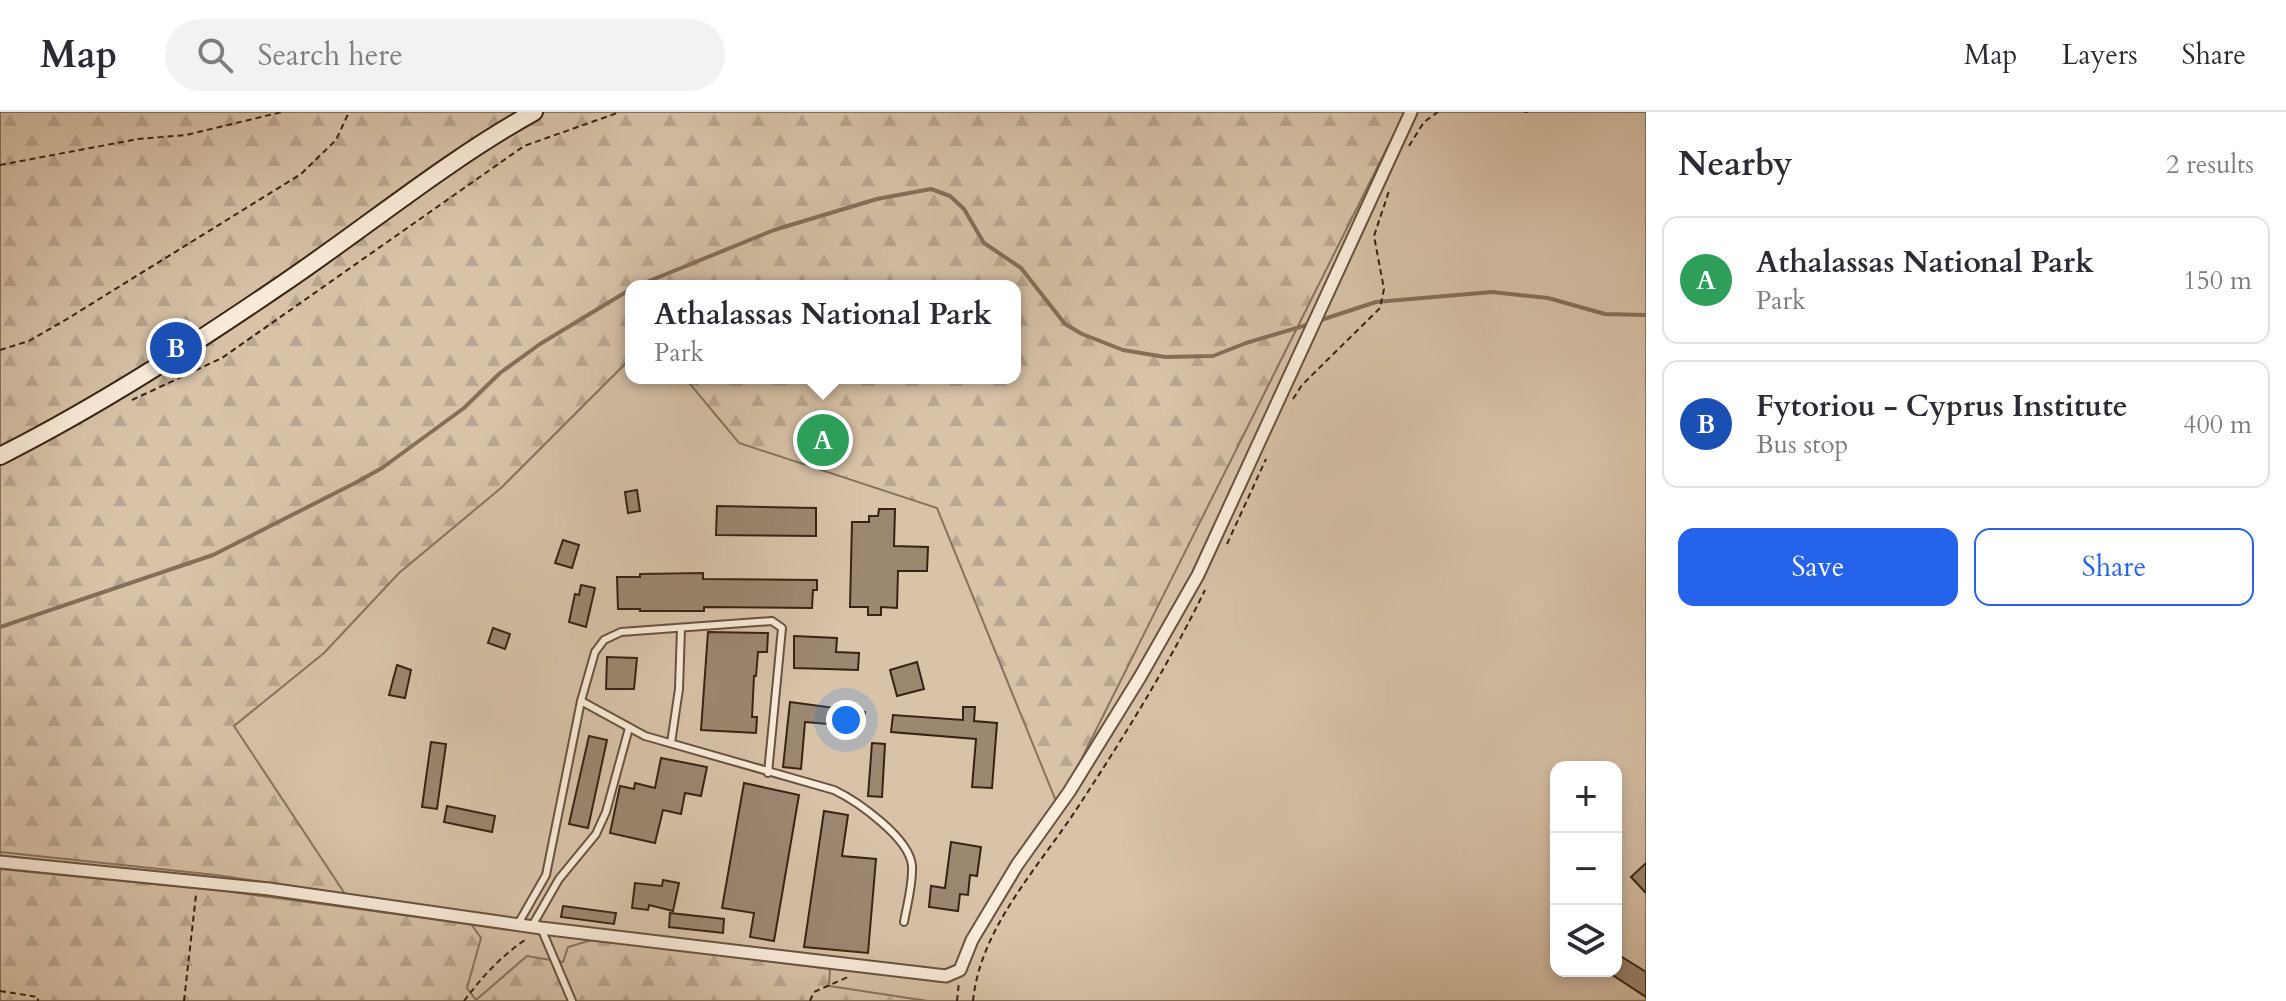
<!DOCTYPE html>
<meta charset="utf-8">
<style>
:root{--surface:#fff;--page:#f2f2f3;--text:#2b2b33;--muted:#7c7c81;--line:#e1e1e2;--accent:#2563eb}
body{margin:0;font-family:Cardo,serif;background:var(--page);color:var(--text)}
.controls{position:absolute;right:24px;bottom:24px;display:grid;overflow:hidden;border-radius:16px;box-shadow:0 4px 12px #0003}
.controls button{width:72px;height:72px;display:grid;place-items:center;padding:0;border:0;border-bottom:2px solid var(--line);background:var(--surface);color:var(--text);font:40px sans-serif}
.you{position:absolute;left:846px;top:608px;width:28px;height:28px;margin:-20px;border:6px solid #fff;border-radius:50%;background:#1a73e8;box-shadow:0 0 0 12px #1a73e833}
.badge{display:grid;place-items:center;width:52px;height:52px;border-radius:50%;background:var(--accent);color:#fff;font-size:26px;font-weight:700}
.pin{position:absolute;translate:-50% -50%;border:4px solid #fff;box-shadow:0 2px 8px #0006}
.popup{position:absolute;left:625px;top:168px;width:396px;height:104px;box-sizing:border-box;display:grid;place-content:center;border-radius:16px;background:var(--surface);filter:drop-shadow(0 2px 6px #0005);font-size:26px;white-space:nowrap;color:var(--muted)}
.popup b{font-size:30px;color:var(--text)}
.popup::after{content:'';position:absolute;left:50%;top:100%;margin-left:-16px;border:16px solid transparent;border-top-color:var(--surface)}
.list{margin:0;padding:0;list-style:none}
h2{display:flex;justify-content:space-between;align-items:center;height:104px;margin:0;padding:0 32px;font-size:34px}
h2 small{font-size:26px;font-weight:400;color:var(--muted)}
.list li{display:grid;grid-template-columns:52px 1fr auto;gap:24px;align-items:center;box-sizing:border-box;height:128px;margin:0 16px 16px;padding:0 16px;border:2px solid var(--line);border-radius:16px}
.list b{display:block;font-size:30px;white-space:nowrap}
.list p{margin:0;font-size:26px;white-space:nowrap;color:var(--muted)}
.list em{font-size:26px;font-style:normal;color:var(--muted)}
.actions{display:flex;gap:16px;padding:24px 32px}
.actions a{flex:1;padding:18px 0;border:2px solid var(--accent);border-radius:16px;text-align:center;font-size:28px;color:var(--accent)}
.actions .main{background:var(--accent);color:#fff}
.icon{flex:none;width:44px;height:44px;fill:none;stroke:currentColor;stroke-width:2;stroke-linecap:round;stroke-linejoin:round}
.map{position:relative;flex:none;width:1646px;height:889px;overflow:hidden}
header{display:flex;align-items:center;gap:48px;box-sizing:border-box;height:112px;padding:0 40px;background:var(--surface);border-bottom:2px solid var(--line)}
header strong{font-size:38px}
nav{display:flex;gap:44px;margin-inline-start:auto;font-size:28px}
.search{width:560px;height:72px;background:var(--page);display:flex;align-items:center;gap:20px;box-sizing:border-box;padding:0 28px;border-radius:44px;color:var(--muted);font-size:30px}
main{display:flex}
aside{flex:1;background:var(--surface)}
.map>svg:first-child{display:block}
.green{fill:#d8c3a9;stroke:#88735e;stroke-width:2;fill-rule:evenodd}
.forest{fill:url(#forest-firs);stroke:#88735e;stroke-width:2}
.lines{fill:none;stroke-linecap:round;stroke-linejoin:round}
.stream{stroke:#846f5a;stroke-width:4}
.building{fill:#9c8771;stroke:#372313;stroke-width:2}
.lane-casing{stroke:#685340;stroke-width:10}
.street-casing{stroke:#685340;stroke-width:15}
.secondary-casing{stroke:#372313;stroke-width:20}
.path{stroke:#372313;stroke-width:2;stroke-dasharray:6 4;stroke-linecap:butt}
.lane{stroke:#fbeddb;stroke-width:6}
.street{stroke:#fbeddb;stroke-width:11}
.secondary{stroke:#fbeddb;stroke-width:16}
</style>
<header>
<strong>Map</strong>
<div class="search"><svg class="icon" aria-label="search" viewBox="0 0 24 24"><circle cx="10" cy="10" r="6"/><path d="M15 15l6 6"/></svg>Search here</div>
<nav><a>Map</a><a>Layers</a><a>Share</a></nav>
</header>
<main>
<div class="map">
<svg width="1646" height="889" viewBox="0 0 1646 889">
<defs>
<pattern id="forest-firs" width="22" height="20" patternUnits="userSpaceOnUse" patternTransform="scale(2)"><rect width="22" height="20" fill="#d8c3a9"/><path d="M5 1l3.5 6h-7zM16 11l3.5 6h-7z" fill="#baa791"/></pattern>
</defs>
<rect width="100%" height="100%" fill="#f9e4c8"/>
<filter id="stains"><feTurbulence type="fractalNoise" baseFrequency=".0025" numOctaves="4"/><feColorMatrix values="0 0 0 0 .2 0 0 0 0 .09 0 0 0 0 .02 0 0 0 .5 -.17"/></filter>
<radialGradient id="worn" r=".72"><stop offset=".6" stop-color="#630" stop-opacity="0"/><stop offset="1" stop-color="#630" stop-opacity=".3"/></radialGradient>
<path class="green" d="M 0,0 L 1646,0 L 1646,889 L 0,889 ZM 631,174 L 1015,174 L 1015,266 L 631,266 ZM 1556,655 L 1616,655 L 1616,859 L 1556,859 Z"/>
<g class="forest">
<polygon points="0,0 1405,0 1058,694 937,396 739,331 685,266 1015,266 1015,174 631,174 631,246 501,376 399,461 324,541 234,614 345,782 216,763 0,740"/>
<polygon points="0,757 225,779 471,812 481,826 467,876 476,888 527,844 563,850 568,835 595,827 830,857 829,874 928,889 0,889"/>
</g>
<g class="lines">
<g class="stream">
<polyline points="637,174 774,118 877,87 931,77 950,84 964,97 984,131 1021,156 1065,212 1082,222 1123,238 1165,245 1213,244 1246,231 1310,212"/>
<polyline points="1318,209 1376,190 1492,180 1548,186 1605,202 1646,203"/>
<polyline points="0,515 213,443 357,370 382,356 464,296 500,261 540,232 631,177"/>
</g>
</g>
<g class="building">
<polygon points="637,378 640,399 628,401 625,380"/>
<polygon points="717,394 816,396 816,424 716,423"/>
<polygon points="879,397 895,397 894,434 928,435 927,459 898,459 897,496 881,495 881,503 868,503 868,495 850,495 852,410 869,410 869,404 878,404"/>
<polygon points="563,428 579,433 572,456 555,451"/>
<polygon points="703,461 703,467 817,468 817,478 813,478 812,496 704,495 704,499 640,499 640,497 618,497 617,465 640,465 640,462"/>
<polygon points="581,473 595,476 586,515 569,510 575,482 579,483"/>
<polygon points="493,516 510,522 505,537 488,531"/>
<polygon points="708,520 768,521 767,540 758,540 756,564 754,564 752,605 757,605 756,621 701,618"/>
<polygon points="794,524 837,526 836,540 859,541 858,558 794,556"/>
<polygon points="607,545 637,546 634,577 606,577"/>
<polygon points="917,550 924,577 897,584 890,558"/>
<polygon points="397,553 411,558 405,586 389,583"/>
<polygon points="790,590 865,600 863,615 805,610 801,657 783,655"/>
<polygon points="963,595 975,595 974,609 997,611 992,676 972,675 976,627 891,620 893,603 963,608"/>
<polygon points="589,624 607,628 588,716 569,712"/>
<polygon points="431,630 446,632 437,697 422,695"/>
<polygon points="872,631 885,632 882,685 868,684"/>
<polygon points="661,646 707,655 701,684 685,681 681,702 663,698 655,731 610,721 620,674 634,677 635,671 655,676"/>
<polygon points="744,671 799,683 774,829 750,825 754,801 722,796"/>
<polygon points="447,694 495,704 492,720 444,710"/>
<polygon points="824,699 848,703 842,744 876,747 868,841 804,835"/>
<polygon points="951,730 981,735 977,764 970,763 968,783 960,782 958,799 929,795 931,774 945,776"/>
<polygon points="1646,751 1646,781 1631,765"/>
<polygon points="663,768 679,771 673,799 649,793 648,798 632,796 635,771 662,774"/>
<polygon points="563,794 616,801 614,812 561,805"/>
<polygon points="670,801 724,807 723,821 669,815"/>
<polygon points="1622,845 1646,860 1646,885 1611,862 1616,859"/>
</g>
<g class="lines">
<defs>
<g id="lane">
<path d="M 581,589 L 645,624 L 834,678 C 857,689 910,726 912,754 C 913,772 907,793 904,810"/>
<polyline points="671,631 679,577 681,516"/>
<polyline points="518,812 546,763 581,589 595,540 604,528 621,520 772,509 782,516 768,661"/>
<polyline points="532,814 559,767 596,722 606,700 629,616"/>
<polyline points="541,816 572,889"/>
</g>
<polyline id="street" points="0,750 269,777 541,816 946,864 960,858 972,828 1017,753 1069,680 1140,565 1198,463 1411,0"/>
<path id="secondary" d="M 0,344 C 99,294 193,233 284,171 C 368,114 446,49 534,0"/>
</defs>
<use href="#lane" class="lane-casing"/>
<use href="#street" class="street-casing"/>
<use href="#secondary" class="secondary-casing"/>
<g class="path">
<polyline points="1524,0 1528,0"/>
<polyline points="1409,34 1424,10 1438,0"/>
<polyline points="0,53 138,27 186,23 282,0"/>
<polyline points="0,238 29,229 67,207 301,62 336,28 349,0"/>
<polyline points="1293,287 1302,273 1380,196 1384,177 1374,124 1390,76"/>
<polyline points="132,288 222,246 524,34 620,0"/>
<polyline points="1227,432 1266,347"/>
<polyline points="0,879 38,885 38,889"/>
<polyline points="184,889 196,783"/>
<path d="M 464,889 C 482,865 500,845 525,828"/>
<polyline points="810,889 814,880 848,865"/>
<polyline points="957,889 959,870"/>
<path d="M 973,889 C 980,817 1037,757 1076,698 C 1122,628 1168,554 1205,478"/>
</g>
<use href="#lane" class="lane"/>
<use href="#street" class="street"/>
<use href="#secondary" class="secondary"/>
</g>
<rect width="100%" height="100%" filter="url(#stains)"/>
<rect width="100%" height="100%" fill="url(#worn)"/>
</svg>
<div class="controls">
<button>+</button>
<button>−</button>
<button><svg class="icon" aria-label="layers" viewBox="0 0 24 24"><path d="M12 4l9 5-9 5-9-5zM3 14l9 5 9-5"/></svg></button>
</div>
<div class="you"></div>
<div class="pin badge" style="left:823px;top:328px;background:#2e9e5b">A</div>
<div class="popup"><b>Athalassas National Park</b>Park</div>
<div class="pin badge" style="left:176px;top:236px;background:#1a4fb4">B</div>
</div>
<aside>
<h2>Nearby<small>2 results</small></h2>
<ul class="list">
<li><span class="badge" style="background:#2e9e5b">A</span><div><b>Athalassas National Park</b><p>Park</p></div><em>150 m</em></li>
<li><span class="badge" style="background:#1a4fb4">B</span><div><b>Fytoriou - Cyprus Institute</b><p>Bus stop</p></div><em>400 m</em></li>
</ul>
<div class="actions"><a class="main">Save</a><a>Share</a></div>
</aside>
</main>
